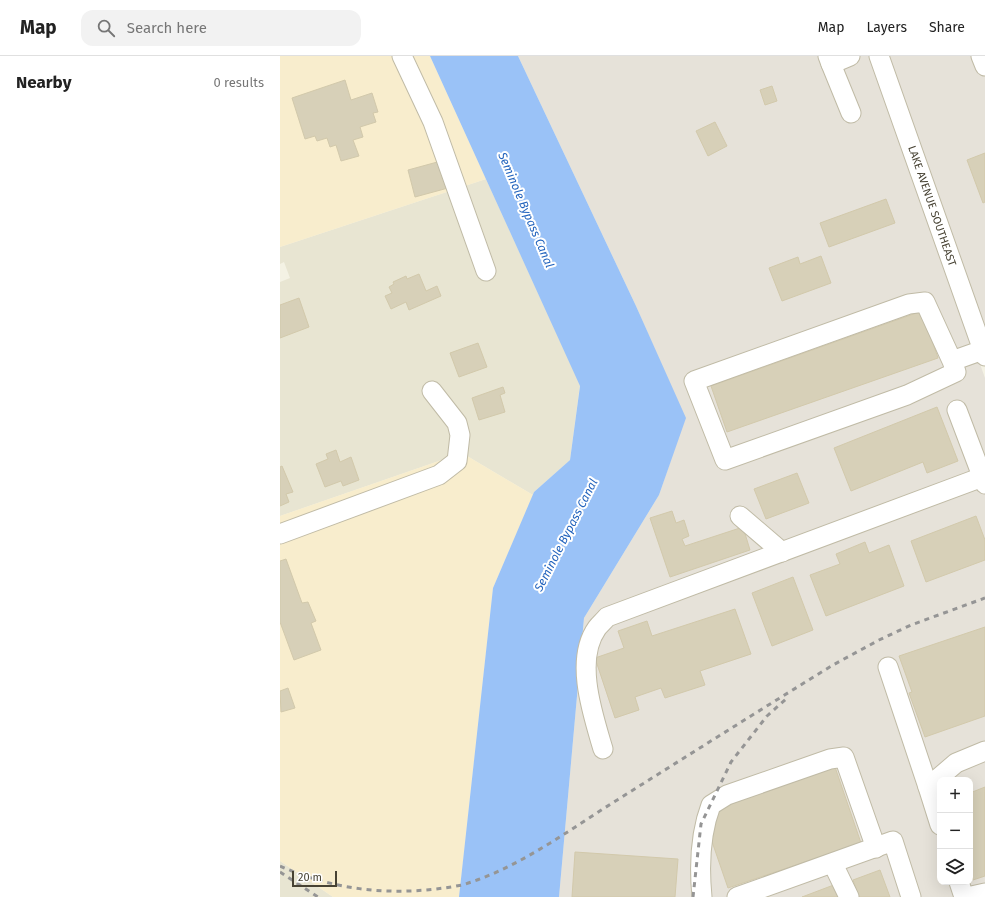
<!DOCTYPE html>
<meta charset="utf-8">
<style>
:root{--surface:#fff;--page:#f2f2f2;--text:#222;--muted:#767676;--line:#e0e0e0}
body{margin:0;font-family:"Fira Sans",sans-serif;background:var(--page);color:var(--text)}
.controls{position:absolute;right:12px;bottom:12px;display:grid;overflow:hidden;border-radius:8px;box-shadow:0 4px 16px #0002}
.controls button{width:36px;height:36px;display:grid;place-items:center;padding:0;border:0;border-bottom:1px solid var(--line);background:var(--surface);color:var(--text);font:20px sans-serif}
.scale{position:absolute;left:12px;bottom:10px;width:45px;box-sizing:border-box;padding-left:4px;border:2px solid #474233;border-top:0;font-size:11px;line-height:14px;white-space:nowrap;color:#474233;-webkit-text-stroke:3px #fff;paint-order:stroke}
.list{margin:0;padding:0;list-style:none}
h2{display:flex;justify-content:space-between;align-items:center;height:52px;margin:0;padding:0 16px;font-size:17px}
h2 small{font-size:13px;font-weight:400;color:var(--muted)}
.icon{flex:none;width:22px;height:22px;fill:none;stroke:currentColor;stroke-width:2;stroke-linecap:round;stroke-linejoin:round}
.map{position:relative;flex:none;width:705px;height:841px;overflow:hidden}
header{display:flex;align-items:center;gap:24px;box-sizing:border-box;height:56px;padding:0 20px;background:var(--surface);border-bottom:1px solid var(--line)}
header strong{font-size:19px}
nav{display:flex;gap:22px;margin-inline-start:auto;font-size:14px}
.search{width:280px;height:36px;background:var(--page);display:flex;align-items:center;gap:10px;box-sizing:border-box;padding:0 14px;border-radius:12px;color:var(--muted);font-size:15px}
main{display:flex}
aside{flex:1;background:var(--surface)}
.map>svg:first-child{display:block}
.residential{fill:#e8e5d2}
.commercial{fill:#f8edcd}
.industrial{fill:#e6e2d9;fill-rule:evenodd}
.water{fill:#9ac2f7}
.building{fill:#d7d0b8;stroke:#d2c9ab}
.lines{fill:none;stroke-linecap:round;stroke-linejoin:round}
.minor-casing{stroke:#c0bba6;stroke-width:21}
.minor{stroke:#fff;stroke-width:19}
.rail{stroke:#959595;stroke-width:3;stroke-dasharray:5 5;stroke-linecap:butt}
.labels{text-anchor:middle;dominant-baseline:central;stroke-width:4;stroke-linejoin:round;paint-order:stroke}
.street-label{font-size:11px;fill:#474233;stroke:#fff}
.water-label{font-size:12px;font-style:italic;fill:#2263bd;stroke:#fff}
</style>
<header>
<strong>Map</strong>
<div class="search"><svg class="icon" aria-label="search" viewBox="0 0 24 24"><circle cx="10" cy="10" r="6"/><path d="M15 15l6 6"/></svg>Search here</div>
<nav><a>Map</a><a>Layers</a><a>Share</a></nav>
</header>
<main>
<aside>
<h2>Nearby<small>0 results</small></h2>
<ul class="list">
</ul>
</aside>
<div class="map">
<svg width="705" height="841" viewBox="0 0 705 841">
<rect width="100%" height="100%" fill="#f4f2e4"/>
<g class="residential">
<polygon points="206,123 300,329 290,404 254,436 253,439 182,397 0,460 0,226 10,222 4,206 0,208 0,191"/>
<polygon points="0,805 53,841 0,841"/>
</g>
<g class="commercial">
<polygon points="0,0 150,0 206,123 0,191"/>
<polygon points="182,397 253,439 213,532 179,841 53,841 0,805 0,487 88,453 146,434 140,418 82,437 0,468 0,460"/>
</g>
<g class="industrial">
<path d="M 238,0 L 591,0 L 705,322 L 705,841 L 279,841 L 304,562 L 379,439 L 405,362 L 356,250 ZM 660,724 L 690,724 L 690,826 L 660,826 Z"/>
<polygon points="608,0 705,0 705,277"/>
</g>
<polygon class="water" points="150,0 238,0 356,250 406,362 379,439 304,562 279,841 179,841 213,532 254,436 290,404 300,330"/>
<g class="building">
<polygon points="65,24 71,44 92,37 98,56 93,57 96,66 80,71 83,81 73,84 79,100 61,105 56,89 50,91 47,82 37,85 35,80 25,83 12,42"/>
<polygon points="492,30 497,45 485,49 480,34"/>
<polygon points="435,66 447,90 428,100 416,75"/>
<polygon points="705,97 705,146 703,147 687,104"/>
<polygon points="161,105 168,132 135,141 128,114"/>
<polygon points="606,143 615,167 549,191 540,167"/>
<polygon points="541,200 551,227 502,245 489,212 518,201 520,208"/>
<polygon points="139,218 146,235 157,230 161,240 129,254 126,246 111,253 105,240 112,237 109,231 114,228 113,226 126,220 127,223"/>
<polygon points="19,242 29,271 0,282 0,249"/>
<polygon points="642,255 658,302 447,376 431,330"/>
<polygon points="198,287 207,311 179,321 170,297"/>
<polygon points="223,331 225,337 220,339 225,356 199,364 192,342"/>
<polygon points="657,351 678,405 647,417 643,406 571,435 554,392"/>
<polygon points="56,394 60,406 71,401 79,424 63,430 61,425 45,431 36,408 48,403 46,398"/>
<polygon points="2,410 13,436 6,438 9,446 0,450 0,411"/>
<polygon points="517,417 529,447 486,463 474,433"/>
<polygon points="392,455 396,467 404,464 409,480 402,483 405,490 463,471 470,494 390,521 370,462"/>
<polygon points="696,460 705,484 705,504 646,526 631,485"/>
<polygon points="585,486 589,497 609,489 624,530 546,560 530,519 560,508 556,498"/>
<polygon points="6,503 22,547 28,546 36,565 31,567 41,594 14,604 0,566 0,505"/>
<polygon points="513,521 533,574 492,590 472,537"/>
<polygon points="455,553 471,598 420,615 425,629 385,642 381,632 355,641 359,654 335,662 315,602 344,592 338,575 367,565 372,580"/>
<polygon points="705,571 705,660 645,681 629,637 632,636 619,600"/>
<polygon points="8,632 15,652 1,656 0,635"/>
<polygon points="554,708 581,787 448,832 428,774 435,748"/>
<polygon points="705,731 705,820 693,824 690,817 690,737"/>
<polygon points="295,796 398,803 395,841 292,841"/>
<polygon points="600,814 610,841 579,841 573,824"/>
<polygon points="555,829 559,841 522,841 551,830"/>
</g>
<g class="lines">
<defs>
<g id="minor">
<polyline points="122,0 153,66 206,215"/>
<polyline points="548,0 551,8 570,0"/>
<polyline points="599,0 705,300"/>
<polyline points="701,0 705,10"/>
<polyline points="551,8 571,57"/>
<polyline points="672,305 676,316 627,339 445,404 414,325 629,248 645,246 672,305 703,294"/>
<polyline points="677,354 705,428"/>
<polyline points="460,460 502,496"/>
<polyline points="0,478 159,419 177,405 180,379 177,367 152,335"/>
<polyline points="608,611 648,731"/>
<path d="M 323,693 C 313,659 294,604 317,572 C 320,568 324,565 327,561 L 705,420"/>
<polyline points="660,769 648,731 676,707 705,695"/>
<polyline points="553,808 569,841"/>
<polyline points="679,826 684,841"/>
<path d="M 422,841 C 419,810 420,778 431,749 L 447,739 L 550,703 L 564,701 L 596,792"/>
<polyline points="457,841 613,785 631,841"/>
<polyline points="687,841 705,837"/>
</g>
</defs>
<use href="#minor" class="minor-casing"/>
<use href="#minor" class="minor"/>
<g class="rail">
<path d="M 0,810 C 58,836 119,841 182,829 C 237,813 286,776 334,746 C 407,700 480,654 553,609 L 599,584 L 631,569 L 705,542"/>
<polyline points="0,816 38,841"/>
<polyline points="413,841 421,768 451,706 487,660 506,643"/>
</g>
</g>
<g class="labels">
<g class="street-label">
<text transform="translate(652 150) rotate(71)">LAKE AVENUE SOUTHEAST</text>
</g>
<g class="water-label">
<text transform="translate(246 154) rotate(67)">Seminole Bypass Canal</text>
<text transform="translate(286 479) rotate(-63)">Seminole Bypass Canal</text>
</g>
</g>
</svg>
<div class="controls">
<button>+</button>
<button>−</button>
<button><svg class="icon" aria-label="layers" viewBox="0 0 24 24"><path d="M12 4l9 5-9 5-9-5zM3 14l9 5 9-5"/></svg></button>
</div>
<div class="scale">20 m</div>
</div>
</main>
